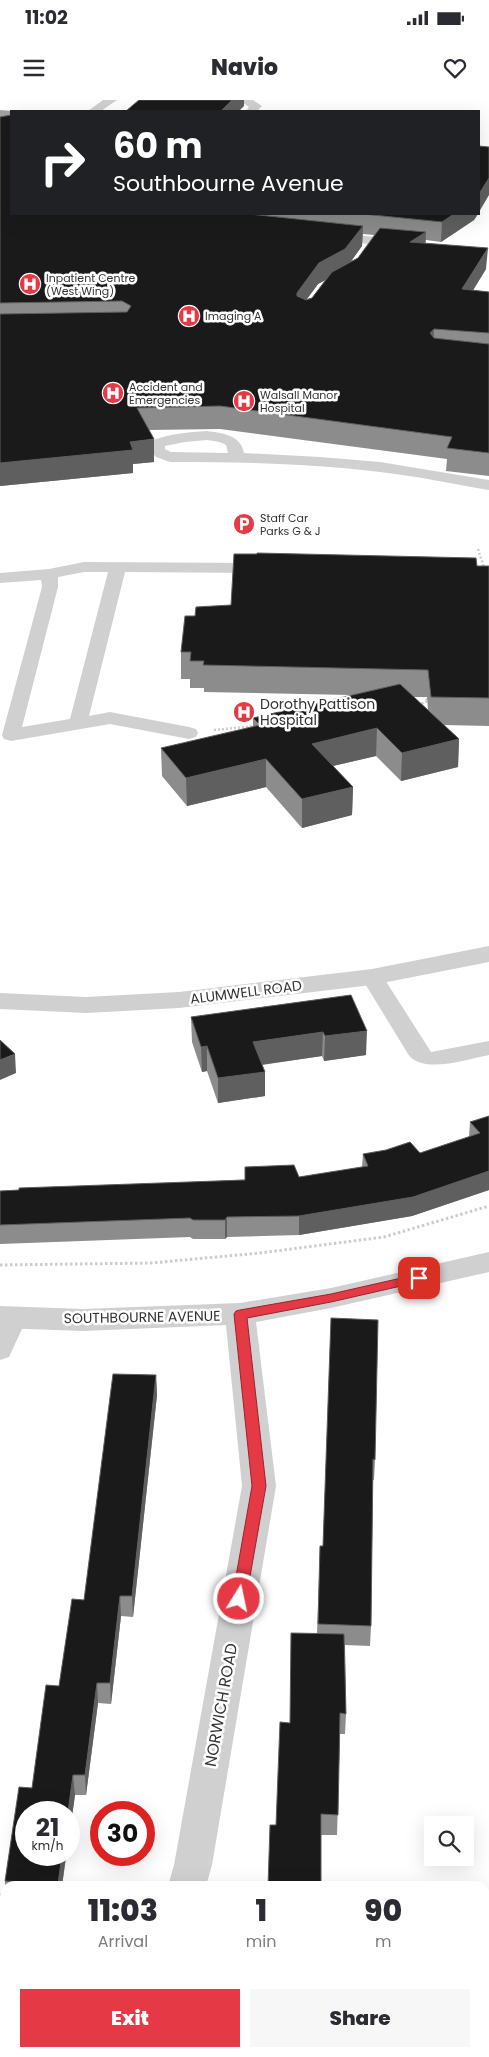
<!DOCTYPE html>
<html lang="en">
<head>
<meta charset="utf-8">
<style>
  body { margin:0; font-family:Poppins,sans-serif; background:#f7f7f7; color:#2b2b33; height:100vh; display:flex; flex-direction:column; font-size:19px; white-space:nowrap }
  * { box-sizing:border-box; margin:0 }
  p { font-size:16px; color:#7c7c81 }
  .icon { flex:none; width:28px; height:28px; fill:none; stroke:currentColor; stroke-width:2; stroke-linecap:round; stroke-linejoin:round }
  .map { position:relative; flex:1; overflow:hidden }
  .drawer { position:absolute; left:0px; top:1781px; width:490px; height:176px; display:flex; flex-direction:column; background:#fff; border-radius:15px 15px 0 0; box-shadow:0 5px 20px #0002 }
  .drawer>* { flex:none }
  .guide { position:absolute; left:10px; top:10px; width:470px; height:105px; border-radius:0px; box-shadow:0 5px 20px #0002; background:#202124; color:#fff; overflow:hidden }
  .fabs { position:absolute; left:424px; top:1716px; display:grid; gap:10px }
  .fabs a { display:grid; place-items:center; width:50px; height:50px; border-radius:0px; background:#fff; box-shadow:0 5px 20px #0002; font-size:25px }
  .speed { position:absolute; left:15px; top:1701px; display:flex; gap:10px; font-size:25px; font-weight:700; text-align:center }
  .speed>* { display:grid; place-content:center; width:65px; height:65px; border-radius:50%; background:#fff; box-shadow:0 5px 20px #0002; line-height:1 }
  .speed small { font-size:12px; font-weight:400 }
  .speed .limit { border:8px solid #d22; background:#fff; color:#111 }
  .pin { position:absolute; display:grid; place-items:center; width:42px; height:42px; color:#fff; margin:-21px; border-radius:10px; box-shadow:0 2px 8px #0006 }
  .me { position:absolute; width:55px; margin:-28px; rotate:10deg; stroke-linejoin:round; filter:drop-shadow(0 0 4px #0008) }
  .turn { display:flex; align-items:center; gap:18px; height:105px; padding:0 20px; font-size:22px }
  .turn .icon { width:65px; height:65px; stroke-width:2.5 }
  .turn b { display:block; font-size:35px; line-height:42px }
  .eta { display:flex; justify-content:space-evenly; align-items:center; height:85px; text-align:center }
  .eta b { font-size:30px; font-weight:800; line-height:35px }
  .action { display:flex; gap:10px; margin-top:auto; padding:10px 20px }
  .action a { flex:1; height:58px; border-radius:0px; background:#e63946; color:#fff; font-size:20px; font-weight:800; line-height:58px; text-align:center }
  .action a+a { background:#f7f7f7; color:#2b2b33 }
  .status { display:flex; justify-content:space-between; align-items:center; height:35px; padding:0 25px; background:#fff; direction:ltr }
  .status svg { height:14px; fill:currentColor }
  header { display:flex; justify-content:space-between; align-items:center; height:65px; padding:0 20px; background:#fff; font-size:22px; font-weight:800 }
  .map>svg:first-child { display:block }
</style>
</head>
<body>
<div class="status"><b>11:02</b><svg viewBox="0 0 49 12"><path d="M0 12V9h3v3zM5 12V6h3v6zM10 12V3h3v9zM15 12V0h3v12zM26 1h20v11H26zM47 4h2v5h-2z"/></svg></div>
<header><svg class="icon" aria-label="menu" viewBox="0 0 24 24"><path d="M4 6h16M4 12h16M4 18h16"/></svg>Navio<svg class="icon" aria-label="heart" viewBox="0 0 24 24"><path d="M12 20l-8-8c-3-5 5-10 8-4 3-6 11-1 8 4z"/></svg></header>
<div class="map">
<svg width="489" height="1957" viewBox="0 0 489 1957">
  <rect width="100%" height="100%" fill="#fff"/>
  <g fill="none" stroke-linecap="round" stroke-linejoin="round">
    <path stroke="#cdcdcd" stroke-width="2.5" stroke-dasharray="2 2" stroke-linecap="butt" d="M 478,449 L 484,467
      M 418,605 L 428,601 L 423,595
      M 214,630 L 255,626"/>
    <path stroke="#cdcdcd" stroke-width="3" stroke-dasharray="2.5 2.5" stroke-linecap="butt" d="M 0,1165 L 151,1163 L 260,1153 L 384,1137 L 489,1106"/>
    <path fill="#d0d0d0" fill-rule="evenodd" d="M 103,0 L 117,0 L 101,11 L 88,11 Z
      M 239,0 L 253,0 L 262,6 L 257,11 L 246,11 L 249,7 Z
      M 333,132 L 400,140 L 406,144 L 400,148 L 328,139 L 327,136 L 328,133 Z
      M 207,331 C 222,333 241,335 244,353 L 320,357 L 380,362 L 489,380 L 489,390 C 453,384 416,376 380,372 C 310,363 240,362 170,362 L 156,357 L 149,349 L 153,340 C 170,334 188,332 207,331 ZM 207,340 L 220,342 L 226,345 L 228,353 L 171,352 L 165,349 L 165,346 L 185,342 Z
      M 84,462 L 263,463 L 269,464 L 271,468 L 269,472 L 263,473 L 125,472 L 89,616 L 110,612 L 189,627 L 196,629 L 198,633 L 196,637 L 189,639 L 110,624 L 11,641 L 4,639 L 2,635 L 42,487 L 41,480 L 0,483 L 0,473 L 49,469 ZM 84,472 L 108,472 L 70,619 L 22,627 L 58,487 L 58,477 Z
      M 372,871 L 380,872 L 431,952 L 489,941 L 489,955 C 467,959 422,975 408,954 L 361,877 L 364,872 Z
      M 14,1209 L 23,1212 L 27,1218 L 9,1257 L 0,1260 L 0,1221 L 5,1212 Z"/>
    <path fill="#d0d0d0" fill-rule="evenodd" d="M 489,1152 L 489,1172 L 331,1208 L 256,1222 L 276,1386 L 212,1765 L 206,1786 L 168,1786 L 174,1765 L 242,1386 L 226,1225 L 83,1231 L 0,1228 L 0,1206 L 83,1209 L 240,1203 L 331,1188 Z
      M 116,1952 L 158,1952 L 157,1957 L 115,1957 Z"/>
    <path fill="#d0d0d0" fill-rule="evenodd" d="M 489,846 L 489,862 L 372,885 L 179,908 L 86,913 L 0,909 L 0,893 L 86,897 L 179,892 L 372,869 Z"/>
    <path fill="#a2a2a2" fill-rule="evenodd" d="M 0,10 L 13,11 L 11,19 L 0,18 Z"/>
  </g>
  <path fill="#8c8c8c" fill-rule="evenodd" d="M 0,17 L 11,114 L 478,114 L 474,120 L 441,142 L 426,140 L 425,143 L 486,169 L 473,190 L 489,192 L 489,376 L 446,371 L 447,359 L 220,329 L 149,330 L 154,362 L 133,364 L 133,373 L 0,386 ZM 363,134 L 374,135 L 358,158 L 351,161 L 362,146 ZM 325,180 L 312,198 L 307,199 L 318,184 Z
    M 477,466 L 489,466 L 489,626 L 444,625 L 459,639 L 458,667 L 401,681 L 376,656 L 333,666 L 353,687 L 352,715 L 302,728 L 266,687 L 187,706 L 162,676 L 161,648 L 253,627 L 253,618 L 350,595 L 204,592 L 204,588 L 190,588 L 190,579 L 181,579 L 181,552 L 195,516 L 231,505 ZM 414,597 L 427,597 L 428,610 Z
    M 351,895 L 366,955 L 324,961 L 322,956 L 262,965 L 265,996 L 218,1003 L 207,971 L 202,972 L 192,942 L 191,917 Z
    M 489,1016 L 489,1090 L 412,1116 L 299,1135 L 227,1137 L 225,1139 L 193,1139 L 190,1137 L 0,1144 L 0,1091 L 299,1077 L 362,1067 L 363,1054 L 420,1053 L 469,1037 L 470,1022 Z
    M 331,1218 L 375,1360 L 374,1380 L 373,1380 L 371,1526 L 370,1546 L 345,1545 L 346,1614 L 345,1634 L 340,1634 L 337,1735 L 321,1735 L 290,1623 L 317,1534 L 320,1446 L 323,1446 Z
    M 156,1275 L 157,1295 L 133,1517 L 121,1516 L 111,1604 L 98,1603 L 86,1695 L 75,1695 L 62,1786 L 5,1786 L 5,1781 L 32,1688 L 59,1586 L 84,1500 Z
    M 0,1794 L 5,1794 L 5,1917 L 0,1917 Z
    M 209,1952 L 294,1952 L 294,1954 L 269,1954 L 269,1957 L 209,1957 Z"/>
  <path fill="#5f5f5f" d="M 232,0 L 244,0 L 244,6 L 239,11 L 221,11 Z
    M 489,78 L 489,95 L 479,112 L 479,94 Z
    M 454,114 L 478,114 L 474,120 L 441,142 L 442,122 Z
    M 363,126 L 362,146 L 345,170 L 318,184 L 296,214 L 297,193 L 319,163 Z
    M 426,132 L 425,152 L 410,142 Z
    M 488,148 L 486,169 L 461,210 L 462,189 Z
    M 434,229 L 433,250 L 430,233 Z
    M 154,339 L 154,362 L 133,364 L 133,373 L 0,386 L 0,363 L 130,342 Z
    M 377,628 L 376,656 L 311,671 L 312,644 Z
    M 459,639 L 458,667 L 401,681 L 402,653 Z
    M 266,659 L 266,687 L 187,706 L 186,678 Z
    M 353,687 L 352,715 L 302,728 L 302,699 Z
    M 367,931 L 366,955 L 324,961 L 325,936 Z
    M 323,932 L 322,956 L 253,966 L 253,942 Z
    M 207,946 L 207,971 L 202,972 L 201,947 Z
    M 15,954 L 16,973 L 0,980 L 0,960 Z
    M 265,972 L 265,996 L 218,1003 L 218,978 Z
    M 489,1071 L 489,1090 L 412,1116 L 299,1135 L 299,1116 Z
    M 227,1117 L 227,1137 L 225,1139 L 225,1120 Z
    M 156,1275 L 157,1295 L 133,1517 L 132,1496 Z
    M 120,1496 L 121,1516 L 111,1604 L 110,1583 Z
    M 97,1583 L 98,1603 L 86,1695 L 85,1675 Z
    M 73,1675 L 75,1695 L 69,1738 L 69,1712 L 68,1712 Z
    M 62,1755 L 66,1755 L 62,1786 L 58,1786 Z"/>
  <path fill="#1a1a1a" stroke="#5f5f5f" d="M 139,0 L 232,0 L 221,11 L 126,11 Z
    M 11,15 L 11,114 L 249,114 L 363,126 L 345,149 L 319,163 L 297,193 L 297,196 L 306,200 L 312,198 L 332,172 L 358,158 L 380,128 L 426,132 L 410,142 L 488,148 L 462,189 L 489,192 L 489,233 L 434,229 L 430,233 L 434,238 L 489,244 L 489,353 L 447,348 L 452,337 L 220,306 L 137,308 L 154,339 L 130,342 L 133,350 L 0,363 L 0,214 L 127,212 L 131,206 L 122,201 L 0,203 L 0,17 Z
    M 479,46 L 489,47 L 489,78 L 479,94 Z
    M 363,114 L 454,114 L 442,122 Z
    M 257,453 L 476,458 L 477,466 L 489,466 L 489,598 L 431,597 L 428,570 L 203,565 L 204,561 L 190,561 L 191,552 L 181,552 L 185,516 L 195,516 L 196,507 L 231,505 L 234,454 L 257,454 Z
    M 400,584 L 459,639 L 402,653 L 377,628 L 312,644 L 353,687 L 302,699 L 266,659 L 186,678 L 161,648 L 260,625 L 253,618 Z
    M 351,895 L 367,931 L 325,936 L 323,932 L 253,942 L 265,972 L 218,978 L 207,946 L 201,947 L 191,917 Z
    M 0,940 L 15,954 L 0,960 Z
    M 489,1016 L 489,1071 L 413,1097 L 299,1116 L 227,1117 L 225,1120 L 193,1120 L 190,1118 L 0,1125 L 0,1091 L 19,1090 L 19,1088 L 245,1080 L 245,1067 L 294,1065 L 299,1077 L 368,1066 L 363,1054 L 386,1050 L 410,1042 L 420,1053 L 480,1033 L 470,1022 Z
    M 331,1218 L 378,1220 L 375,1360 L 373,1359 L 371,1526 L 318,1524 L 320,1446 L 323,1446 Z
    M 113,1274 L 156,1275 L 132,1496 L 120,1496 L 110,1583 L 97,1583 L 85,1675 L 73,1675 L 68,1712 L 26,1712 L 26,1755 L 62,1755 L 58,1784 L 5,1781 L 19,1687 L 32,1688 L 46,1585 L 59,1586 L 72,1499 L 84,1500 Z
    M 291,1533 L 344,1534 L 346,1614 L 340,1613 L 338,1715 L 321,1714 L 321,1786 L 268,1786 L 270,1725 L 276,1725 L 280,1622 L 290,1623 Z
    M 0,1794 L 5,1794 L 5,1897 L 0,1897 Z
    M 209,1952 L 268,1952 L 268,1957 L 209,1957 Z"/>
  <path fill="#e63946" stroke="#96252e" d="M 419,1174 L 423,1175 L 425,1178 L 423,1181 L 331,1202 L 247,1218 L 266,1386 L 246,1499 L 244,1503 L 239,1505 L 234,1503 L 232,1499 L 252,1386 L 234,1214 L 236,1211 L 240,1210 L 331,1194 Z"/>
  <defs>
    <g id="hospital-disc" transform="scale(1.125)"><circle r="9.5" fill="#e63946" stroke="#fff"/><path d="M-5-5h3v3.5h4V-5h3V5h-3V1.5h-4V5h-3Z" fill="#fff"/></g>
    <g id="parking-disc" transform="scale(1.125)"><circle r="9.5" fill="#e63946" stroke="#fff"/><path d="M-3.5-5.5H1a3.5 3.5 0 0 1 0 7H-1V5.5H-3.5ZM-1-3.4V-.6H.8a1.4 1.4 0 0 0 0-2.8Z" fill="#fff"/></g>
  </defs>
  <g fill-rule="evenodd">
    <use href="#hospital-disc" x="30" y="184"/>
    <use href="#hospital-disc" x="189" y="216"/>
    <use href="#hospital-disc" x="113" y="293"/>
    <use href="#hospital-disc" x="244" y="301"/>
    <use href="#parking-disc" x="244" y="424"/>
    <use href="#hospital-disc" x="244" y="612"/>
  </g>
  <g text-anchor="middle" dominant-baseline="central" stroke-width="5" stroke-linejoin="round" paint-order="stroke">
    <g font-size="11" fill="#333" stroke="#fff" text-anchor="start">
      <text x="46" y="178">Inpatient Centre<tspan x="46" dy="13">(West Wing)</tspan></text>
      <text x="205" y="216">Imaging A</text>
      <text x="129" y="287">Accident and<tspan x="129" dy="13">Emergencies</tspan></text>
      <text x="260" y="295">Walsall Manor<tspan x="260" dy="13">Hospital</tspan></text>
      <text x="260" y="418">Staff Car<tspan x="260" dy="13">Parks G &amp; J</tspan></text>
    </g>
    <g font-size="14" fill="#333" stroke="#fff" text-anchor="start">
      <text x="260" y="604">Dorothy Pattison<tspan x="260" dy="16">Hospital</tspan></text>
    </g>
    <g font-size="14" fill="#333" stroke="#fff">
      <text transform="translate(246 892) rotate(-7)">ALUMWELL ROAD</text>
      <text transform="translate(142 1217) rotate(-1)">SOUTHBOURNE AVENUE</text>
    </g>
    <g font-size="16" fill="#333" stroke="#fff">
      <text transform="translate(221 1605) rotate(-80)">NORWICH ROAD</text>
    </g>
  </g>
</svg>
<div class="fabs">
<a><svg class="icon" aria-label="search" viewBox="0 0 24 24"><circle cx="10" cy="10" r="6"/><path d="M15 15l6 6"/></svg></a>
</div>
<div class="speed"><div>21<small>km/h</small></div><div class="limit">30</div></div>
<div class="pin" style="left:419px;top:1178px;background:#d93025"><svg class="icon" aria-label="arrive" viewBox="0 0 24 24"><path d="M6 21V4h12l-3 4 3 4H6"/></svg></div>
<svg class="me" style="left:239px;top:1499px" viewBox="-20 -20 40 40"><circle r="17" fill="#e63946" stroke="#fff" stroke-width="3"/><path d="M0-11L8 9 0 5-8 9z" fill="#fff"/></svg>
<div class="guide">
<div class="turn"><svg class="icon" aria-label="right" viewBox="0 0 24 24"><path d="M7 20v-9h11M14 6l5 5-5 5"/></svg><div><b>60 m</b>Southbourne Avenue</div></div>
</div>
<section class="drawer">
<div class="eta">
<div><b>11:03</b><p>Arrival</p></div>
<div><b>1</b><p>min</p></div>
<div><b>90</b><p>m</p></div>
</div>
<div class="action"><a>Exit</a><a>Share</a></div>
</section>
</div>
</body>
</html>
